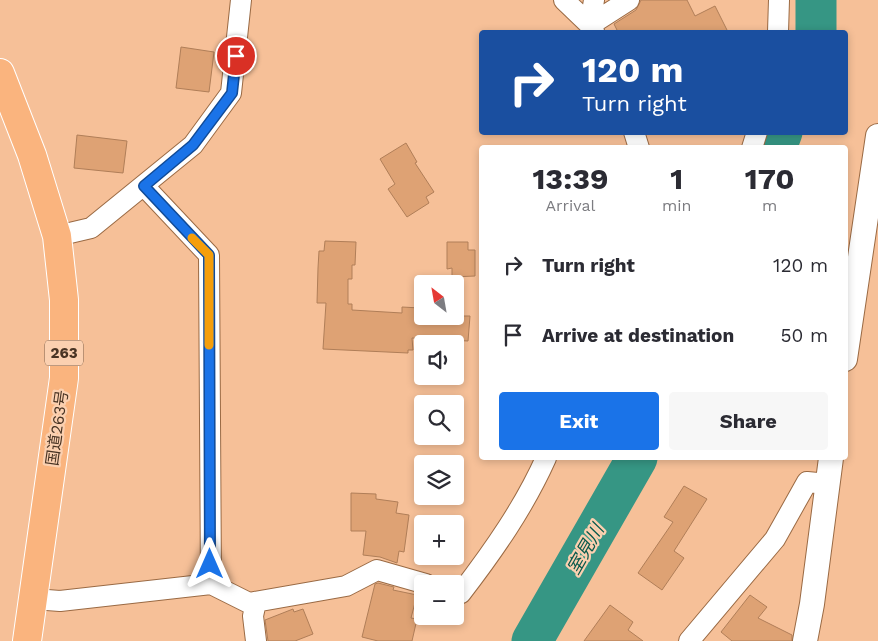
<!DOCTYPE html>
<html lang="en">
<head>
<meta charset="utf-8">
<style>
  body { margin:0; font-family:"Work Sans","Noto Sans JP",sans-serif; background:#f7f7f7; color:#2b2b33; height:100vh; display:flex; flex-direction:column; font-size:19px; white-space:nowrap }
  * { box-sizing:border-box; margin:0 }
  p { font-size:16px; color:#7c7c81 }
  .icon { flex:none; width:28px; height:28px; fill:none; stroke:currentColor; stroke-width:2; stroke-linecap:round; stroke-linejoin:round }
  .map { position:relative; flex:1; overflow:hidden }
  .details { position:absolute; left:479px; top:145px; width:369px; height:315px; display:flex; flex-direction:column; background:#fff; border-radius:5px; box-shadow:0 2px 8px #0003 }
  .details>* { flex:none }
  .banner { position:absolute; left:479px; top:30px; width:369px; height:105px; border-radius:5px; box-shadow:0 2px 8px #0003; background:#1a4fa0; color:#fff; overflow:hidden }
  .needle { width:32px; rotate:329deg }
  .buttons { position:absolute; left:414px; top:275px; display:grid; gap:10px }
  .buttons a { display:grid; place-items:center; width:50px; height:50px; border-radius:5px; background:#fff; box-shadow:0 2px 8px #0003; font-size:25px }
  .pin { position:absolute; display:grid; place-items:center; width:42px; height:42px; color:#fff; margin:-21px; border:2px solid #fff; border-radius:50%; box-shadow:0 1px 5px #0007 }
  .me { position:absolute; width:55px; margin:-28px; rotate:0deg; stroke-linejoin:round; filter:drop-shadow(0 0 4px #0008) }
  .turn { display:flex; align-items:center; gap:18px; height:105px; padding:0 20px; font-size:22px }
  .turn .icon { width:65px; height:65px; stroke-width:2.5 }
  .turn b { display:block; font-size:35px; line-height:42px }
  .eta { display:flex; justify-content:space-evenly; align-items:center; height:85px; text-align:center }
  .eta b { font-size:30px; font-weight:700; line-height:35px }
  .button { display:flex; gap:10px; margin-top:auto; padding:10px 20px }
  .button a { flex:1; height:58px; border-radius:5px; background:#1a73e8; color:#fff; font-size:20px; font-weight:700; line-height:58px; text-align:center }
  .button a+a { background:#f7f7f7; color:#2b2b33 }
  ul { padding:0; list-style:none }
  li { display:flex; align-items:center; gap:15px; height:70px; padding:0 20px }
  li div { flex:1 }
  li b { display:block; font-size:19px }
  li em { font-style:normal }
  .map>svg:first-child { display:block }
</style>
</head>
<body>
<div class="map">
<svg width="878" height="641" viewBox="0 0 878 641">
  <rect width="100%" height="100%" fill="#f6c098"/>
  <g fill="none" stroke-linecap="round" stroke-linejoin="round">
    <path stroke="#369684" stroke-width="41" d="M 816,32 L 816,0
      M 776,148 L 782,132
      M 532,641 L 637,458"/>
  </g>
  <path fill="#dea274" stroke="#b07e58" d="M 641,0 L 687,0 L 695,16 L 715,6 L 728,32 L 618,32 L 614,24 L 636,10 Z
    M 181,47 L 214,52 L 209,92 L 176,88 Z
    M 77,135 L 127,141 L 123,173 L 74,168 Z
    M 406,143 L 417,162 L 415,163 L 434,192 L 426,197 L 429,203 L 407,217 L 388,189 L 395,184 L 380,159 Z
    M 325,241 L 356,242 L 355,265 L 352,265 L 352,279 L 348,279 L 348,304 L 352,304 L 352,310 L 402,313 L 402,307 L 420,308 L 421,316 L 470,316 L 468,341 L 412,338 L 413,350 L 408,350 L 408,353 L 323,349 L 326,303 L 317,303 L 318,268 L 319,251 L 324,251 Z
    M 447,242 L 468,242 L 468,250 L 475,250 L 475,276 L 452,277 L 452,268 L 447,269 Z
    M 684,486 L 707,499 L 674,551 L 684,558 L 662,590 L 638,573 L 673,522 L 664,517 Z
    M 351,493 L 376,494 L 376,499 L 398,502 L 396,513 L 409,515 L 404,552 L 399,551 L 397,563 L 380,557 L 363,555 L 366,531 L 351,531 Z
    M 378,583 L 394,587 L 393,590 L 417,595 L 411,618 L 417,619 L 412,641 L 378,641 L 362,637 L 375,584 Z
    M 750,595 L 767,607 L 758,618 L 792,635 L 792,641 L 732,641 L 721,632 Z
    M 610,605 L 633,622 L 628,630 L 643,641 L 584,641 Z
    M 293,609 L 294,612 L 303,609 L 313,634 L 295,641 L 268,641 L 265,620 Z"/>
  <g fill="none" stroke-linecap="round" stroke-linejoin="round">
    <g stroke="#9a6a44" stroke-width="22">
      <path id="minor" d="M 564,0 L 590,25 L 629,0
        M 594,31 L 590,25 L 594,0
        M 778,32 L 779,0
        M 634,132 L 639,148
        M 752,148 L 757,132
        M 144,186 L 209,255 L 211,584
        M 57,236 L 91,228 L 193,145 L 231,93 L 241,0
        M 455,591 L 461,593 C 494,550 524,507 546,458
        M 34,599 L 60,601 L 211,584 L 249,603 L 346,586 L 377,570 L 426,584
        M 256,602 L 253,616 L 256,641
        M 689,641 L 775,539 L 807,482 L 828,484"/>
    </g>
    <g stroke="#9a6a44" stroke-width="26">
      <path id="tertiary" d="M 845,359 L 878,136
        M 805,641 L 812,604 L 831,458"/>
    </g>
    <g stroke="#fff" stroke-width="30">
      <path id="trunk" d="M 0,73 L 32,155 L 57,236 L 64,300 L 64,378 L 27,641"/>
    </g>
    <use href="#minor" stroke="#fff" stroke-width="20"/>
    <use href="#tertiary" stroke="#fff" stroke-width="24"/>
    <use href="#trunk" stroke="#fab47e" stroke-width="28"/>
  </g>
  <g fill="none" stroke-linecap="round" stroke-linejoin="round">
    <g stroke="#114b97" stroke-width="12">
      <path id="route" d="M 210,564 L 209,255 L 144,186 L 193,145 L 232,93 L 236,56"/>
    </g>
    <use href="#route" stroke="#1a73e8" stroke-width="9"/>
    <path stroke="#f59e0b" stroke-width="9" d="M 192,238 L 209,255 L 209,345"/>
  </g>
  <g text-anchor="middle" dominant-baseline="central" stroke-width="4.5" stroke-linejoin="round" paint-order="stroke">
    <rect fill="#fbd0b0" stroke="#7e634e" stroke-width="1" x="45" y="340.5" width="38" height="25" rx="4"/>
    <g font-size="15" font-weight="bold" fill="#493424">
      <text x="64" y="353">263</text>
    </g>
    <g font-size="16" fill="#493424" stroke="#fbd0b0">
      <text transform="translate(57 428) rotate(-82)">国道263号</text>
    </g>
    <g font-size="18" font-style="italic" fill="#08594c" stroke="#fbd0b0">
      <text transform="translate(585 549) rotate(-60)">室見川</text>
    </g>
  </g>
</svg>
<div class="buttons">
<a><svg class="needle" viewBox="-14 -14 28 28"><path d="M0-13l5 13h-10z" fill="#e53935"/><path d="M0 13l5-13h-10z" fill="#7c7c81"/></svg></a>
<a><svg class="icon" aria-label="sound" viewBox="0 0 24 24"><path d="M4 9h4l5-4v14l-5-4H4zM17 9q2 3 0 6"/></svg></a>
<a><svg class="icon" aria-label="search" viewBox="0 0 24 24"><circle cx="10" cy="10" r="6"/><path d="M15 15l6 6"/></svg></a>
<a><svg class="icon" aria-label="layers" viewBox="0 0 24 24"><path d="M12 4l9 5-9 5-9-5zM3 14l9 5 9-5"/></svg></a>
<a>+</a>
<a>−</a>
</div>
<div class="pin" style="left:236px;top:56px;background:#d93025"><svg class="icon" aria-label="arrive" viewBox="0 0 24 24"><path d="M6 21V4h12l-3 4 3 4H6"/></svg></div>
<svg class="me" style="left:210px;top:564px" viewBox="-20 -20 40 40"><path d="M0-17L14 15 0 8-14 15z" fill="#1a73e8" stroke="#fff" stroke-width="4"/></svg>
<div class="banner">
<div class="turn"><svg class="icon" aria-label="right" viewBox="0 0 24 24"><path d="M7 20v-9h11M14 6l5 5-5 5"/></svg><div><b>120 m</b>Turn right</div></div>
</div>
<section class="details">
<div class="eta">
<div><b>13:39</b><p>Arrival</p></div>
<div><b>1</b><p>min</p></div>
<div><b>170</b><p>m</p></div>
</div>
<ul>
<li><svg class="icon" aria-label="right" viewBox="0 0 24 24"><path d="M7 20v-9h11M14 6l5 5-5 5"/></svg><div><b>Turn right</b></div><em>120 m</em></li>
<li><svg class="icon" aria-label="arrive" viewBox="0 0 24 24"><path d="M6 21V4h12l-3 4 3 4H6"/></svg><div><b>Arrive at destination</b></div><em>50 m</em></li>
</ul>
<div class="button"><a>Exit</a><a>Share</a></div>
</section>
</div>
</body>
</html>
